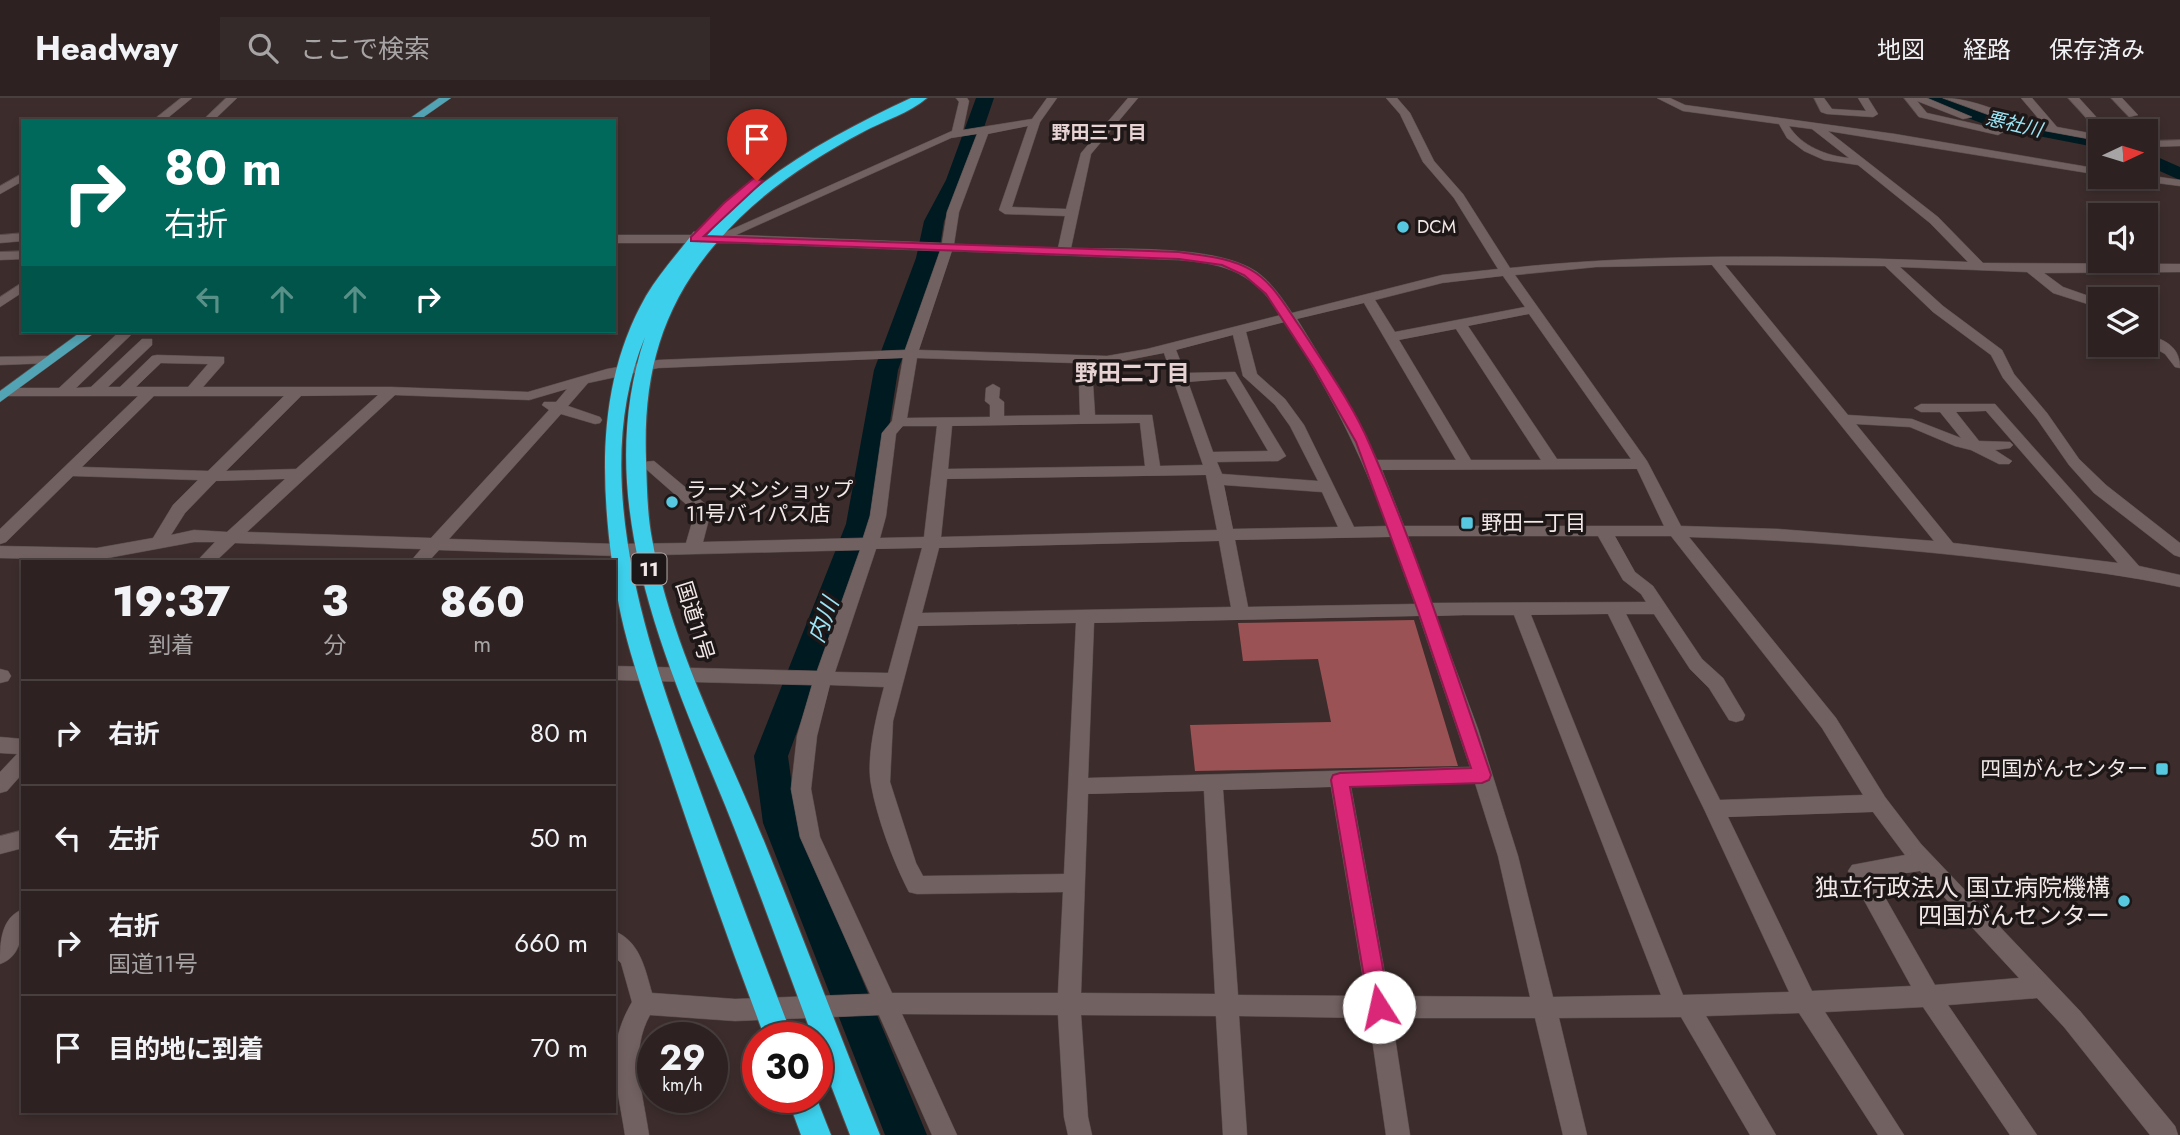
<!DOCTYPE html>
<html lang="ja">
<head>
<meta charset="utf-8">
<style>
  body { margin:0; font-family:Jost,"Noto Sans JP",sans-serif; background:#352a2a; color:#f1f3f6; height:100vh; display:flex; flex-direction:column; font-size:26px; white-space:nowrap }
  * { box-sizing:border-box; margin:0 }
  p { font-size:23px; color:#a7a4a5 }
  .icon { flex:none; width:38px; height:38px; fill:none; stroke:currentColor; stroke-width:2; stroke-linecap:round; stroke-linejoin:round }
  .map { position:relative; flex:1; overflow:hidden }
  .panel { position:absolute; left:21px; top:462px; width:595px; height:553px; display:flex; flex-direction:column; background:#2d2221; border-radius:0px; box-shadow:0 4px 10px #0003,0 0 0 2px #483f3f }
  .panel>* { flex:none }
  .hud { position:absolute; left:21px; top:21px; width:595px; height:214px; border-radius:0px; box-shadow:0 4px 10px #0003,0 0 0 2px #483f3f; background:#00695c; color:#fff; overflow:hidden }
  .needle { width:46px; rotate:86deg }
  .controls { position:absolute; left:2088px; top:21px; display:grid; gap:14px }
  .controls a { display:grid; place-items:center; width:70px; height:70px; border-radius:0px; background:#2d2221; box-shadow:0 4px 10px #0003,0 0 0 2px #483f3f; font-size:35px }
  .speed { position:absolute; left:637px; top:924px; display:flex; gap:14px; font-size:35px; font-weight:700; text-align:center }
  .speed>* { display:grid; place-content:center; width:91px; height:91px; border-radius:50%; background:#2d2221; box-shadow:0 4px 10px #0003,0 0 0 2px #483f3f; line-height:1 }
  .speed small { font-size:18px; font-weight:400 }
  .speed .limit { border:10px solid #d22; background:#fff; color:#111 }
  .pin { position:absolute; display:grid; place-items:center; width:60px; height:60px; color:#fff; margin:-72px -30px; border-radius:50% 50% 50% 0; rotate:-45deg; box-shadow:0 0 7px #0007 }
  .pin .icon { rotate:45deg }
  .me { position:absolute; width:77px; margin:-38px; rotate:350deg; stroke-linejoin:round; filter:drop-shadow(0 0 5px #0008) }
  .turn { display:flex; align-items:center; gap:24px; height:147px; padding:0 28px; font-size:32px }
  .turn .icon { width:91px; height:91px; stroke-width:2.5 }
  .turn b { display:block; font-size:49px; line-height:60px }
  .lanes { display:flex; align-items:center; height:66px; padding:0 28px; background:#0003; justify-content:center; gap:35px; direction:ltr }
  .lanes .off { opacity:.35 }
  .eta { display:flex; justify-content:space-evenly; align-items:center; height:119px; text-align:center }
  .eta b { font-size:42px; font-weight:800; line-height:49px }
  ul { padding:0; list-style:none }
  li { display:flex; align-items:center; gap:21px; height:105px; padding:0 28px; border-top:2px solid #483f3f }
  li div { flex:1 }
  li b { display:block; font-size:26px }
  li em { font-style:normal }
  header { display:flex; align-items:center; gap:42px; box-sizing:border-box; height:98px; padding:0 35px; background:#2d2221; border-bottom:2px solid #483f3f }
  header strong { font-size:33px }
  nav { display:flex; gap:38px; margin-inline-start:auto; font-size:24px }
  .search { width:490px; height:63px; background:#352a2a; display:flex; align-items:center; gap:18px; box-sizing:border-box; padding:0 24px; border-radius:0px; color:#a7a4a5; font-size:26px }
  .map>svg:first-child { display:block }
</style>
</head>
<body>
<header>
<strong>Headway</strong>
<div class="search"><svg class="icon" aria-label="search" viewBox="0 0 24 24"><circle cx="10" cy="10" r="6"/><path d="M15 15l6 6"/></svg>ここで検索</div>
<nav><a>地図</a><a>経路</a><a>保存済み</a></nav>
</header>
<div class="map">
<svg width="2180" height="1037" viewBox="0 0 2180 1037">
  <rect width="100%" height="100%" fill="#3c2d2c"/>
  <path fill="#9b5254" d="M 1414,522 L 1458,668 L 1195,673 L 1190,627 L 1331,624 L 1318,561 L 1243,563 L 1238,525 Z"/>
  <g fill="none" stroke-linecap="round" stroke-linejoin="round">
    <path fill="#001a21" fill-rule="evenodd" d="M 976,0 L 994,0 L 966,82 L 944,123 L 938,160 L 898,272 L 874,426 L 788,658 L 797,725 L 927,1037 L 885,1037 L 763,725 L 754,658 L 846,426 L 874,272 L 916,160 L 924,123 L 946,82 Z
      M 1922,0 L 1947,0 L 2002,20 L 2100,38 L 2100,50 L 1992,29 L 1925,4 Z
      M 2146,54 L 2180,69 L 2180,82 L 2146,67 Z"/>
    <g stroke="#584c4c" stroke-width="1">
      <path id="minor" d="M 181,0 L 192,0 L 164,23 L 152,23 Z
        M 226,0 L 237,0 L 213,23 L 202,23 Z
        M 956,0 L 967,0 L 969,3 L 963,32 L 1032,21 L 1047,0 L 1057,0 L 1040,24 L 1012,109 L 1066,111 L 1081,55 L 1128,0 L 1138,0 L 1091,56 L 1071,150 C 1120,152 1216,146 1257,174 C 1272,185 1282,200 1292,215 L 1442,177 L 1498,171 L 1454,100 L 1423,64 L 1400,16 L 1386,0 L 1397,0 L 1410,15 L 1434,63 L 1463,96 L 1510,170 C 1662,154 1815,158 1968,164 L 1930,125 L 1858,67 L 1824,62 L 1804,53 L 1787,40 L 1779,26 L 1683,13 L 1657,0 L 1670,0 L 1685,7 L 1895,36 L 2100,71 L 2100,77 L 1828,33 L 1938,119 L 1983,165 L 2180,166 L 2180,174 L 2044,175 L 2063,189 L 2100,202 L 2100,210 L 2053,195 L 2027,174 L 1900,169 L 1943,208 L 2002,252 L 2014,276 L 2047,315 L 2079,361 L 2106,387 L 2180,445 L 2180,459 L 2174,457 L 2094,395 L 2069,367 L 2037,321 L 2003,280 L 1991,257 L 1933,214 L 1885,168 L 1725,167 L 1848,317 L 1912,321 L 1961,340 L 1940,314 L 1921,314 L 1914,310 L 1921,306 L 1995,306 L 2139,468 L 2180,477 L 2180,489 C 2126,477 2072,471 2017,464 C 1908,451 1799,442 1689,439 L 1836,620 L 1885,699 L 1921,746 L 2080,913 L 2175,1028 L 2178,1037 L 2150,1037 L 2064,929 L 2037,900 L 1948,907 L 2037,1037 L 2010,1037 L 1923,909 L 1825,914 L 1904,1037 L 1878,1037 L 1799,915 L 1706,918 L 1776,1037 L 1750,1037 L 1681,919 L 1559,920 L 1587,1037 L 1563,1037 L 1535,920 L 1392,920 L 1410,1037 L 1386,1037 L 1369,920 L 1239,918 L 1247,1037 L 1223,1037 L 1216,918 L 1081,917 L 1088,1019 L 1092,1037 L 1068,1037 L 1064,1019 L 1058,917 L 902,916 L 957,1037 L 932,1037 L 879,917 L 735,923 L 650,917 C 629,954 643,996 649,1037 L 625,1037 C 617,984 604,952 632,904 L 621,865 L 614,858 L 614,833 C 640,843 645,871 652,895 L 735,901 L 870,896 L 800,739 L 791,691 L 797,638 L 812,587 L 614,582 L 614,568 L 817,573 L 860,452 L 617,458 L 439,452 L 428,464 L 410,464 L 421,451 L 235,445 L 215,464 L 196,464 L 215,444 L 194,444 L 97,462 L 0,460 L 0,448 L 97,450 L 153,440 L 173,407 L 198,382 L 73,378 L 6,444 L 0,446 L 0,431 L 138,298 L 7,298 L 0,294 L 7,290 L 59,290 L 120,233 L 135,233 L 76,290 L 91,289 L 142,241 L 152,241 L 152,247 L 108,289 L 120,289 L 152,258 L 157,257 L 224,259 L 224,265 L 203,289 L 391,289 L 528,294 L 607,271 L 658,262 L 905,252 L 940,153 L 735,145 L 614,145 L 614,137 L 719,137 L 952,33 L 959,4 ZM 1028,28 L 999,112 L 1005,116 L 1065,118 L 1058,150 L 954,146 L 959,114 L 988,36 ZM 1789,28 L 1812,31 L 1849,60 C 1827,58 1801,48 1789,28 ZM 977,36 L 947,114 L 942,145 L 736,137 L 951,40 ZM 952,153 L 1179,162 C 1228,166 1253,175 1281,217 L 1147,251 L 1107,258 L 919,252 ZM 1712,167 L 1934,443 L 1778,431 L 1681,428 L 1647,363 L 1515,177 L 1596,169 ZM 1503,178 L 1525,209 L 1395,234 L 1375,202 L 1442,185 ZM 1364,205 L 1456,362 L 1377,362 L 1340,291 L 1297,221 ZM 1529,216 L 1631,361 L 1557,361 L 1468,228 ZM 1285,224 C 1327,289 1362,356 1387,428 L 1354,429 L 1304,327 L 1285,301 L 1257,276 L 1246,234 ZM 1456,231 L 1541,362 L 1471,362 L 1399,242 ZM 1233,237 L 1243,278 L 1275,307 L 1290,328 L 1318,383 L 1222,376 L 1217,364 L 1278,363 L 1286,358 L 1235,274 L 1185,275 L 1176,252 ZM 1164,255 L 1203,367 L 1160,368 L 1152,317 L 1095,317 L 1093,286 L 1086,282 L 1079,286 L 1080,317 L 1004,318 L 1004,304 L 999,300 L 1000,290 L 993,286 L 986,290 L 985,303 L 990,307 L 990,319 L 907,320 L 917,260 L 1107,266 ZM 903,260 L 892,323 L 882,335 L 870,418 L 863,440 L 703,444 L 711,413 L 709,409 L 654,363 L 632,365 L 629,368 L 637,373 L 646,371 L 695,414 L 686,445 L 617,446 L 449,441 L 561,316 L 595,326 L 600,325 L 602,322 L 600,319 L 568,308 L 588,285 L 658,270 ZM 161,265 L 208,266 L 188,289 L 136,289 ZM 1226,281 L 1268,353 L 1213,354 L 1188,284 ZM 567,291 L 556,304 L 544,304 L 542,307 L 549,312 L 431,440 L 247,434 L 395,297 L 529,302 ZM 378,297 L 296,371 L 226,373 L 301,298 ZM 154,298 L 284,298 L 208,373 L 82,369 ZM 1986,313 L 2118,465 L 1953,445 L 1856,326 L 1910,329 L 1955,348 L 1971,352 L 1999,366 L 2009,366 L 2012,363 L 1995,352 L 2010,350 L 2013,347 L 2010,344 L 1979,343 L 1956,314 ZM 1140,325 L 1145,368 L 948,371 L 952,328 ZM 903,328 L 937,328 L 924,439 L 880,440 L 886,418 L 896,336 ZM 1637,371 L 1664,428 L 1404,428 L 1382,372 ZM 1206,377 L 1217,432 L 941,439 L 947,381 ZM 285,381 L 227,434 L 194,432 L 171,437 L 185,415 L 216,383 ZM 1224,387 L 1322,394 L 1338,429 L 1233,431 ZM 1408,438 L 1598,438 L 1623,482 L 1641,496 L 1646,504 L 1432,505 ZM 1615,438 L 1671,438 L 1822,630 L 1863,697 L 1720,702 L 1626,516 L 1654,516 L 1690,571 L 1709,590 L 1729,622 L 1736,624 L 1743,622 L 1745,617 L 1723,580 L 1702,561 L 1653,488 L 1635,474 ZM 1391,439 L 1415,506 L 1248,509 L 1235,442 ZM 1219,443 L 1231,509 L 922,515 L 939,450 ZM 922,450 L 888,575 L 835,574 L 876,451 ZM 1608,516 L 1704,711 L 1789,894 L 1683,897 L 1531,517 ZM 1464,517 L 1514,517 L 1661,897 L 1553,899 L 1518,758 L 1478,631 L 1436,518 ZM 1419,518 L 1470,669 L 1088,680 L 1094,525 ZM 1076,525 L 1064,776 L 923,778 L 916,765 L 890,684 L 893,623 L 918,528 ZM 830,587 L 884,589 C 877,615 866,659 871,686 C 877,720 893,763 909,794 L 917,796 L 1063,794 L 1058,895 L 892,895 L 820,739 L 811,691 L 817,638 ZM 1475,685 L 1498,758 L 1530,899 L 1389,898 L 1351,689 ZM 1331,689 L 1366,898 L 1238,897 L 1223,692 ZM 1204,693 L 1215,896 L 1081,895 L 1088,696 ZM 1873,714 L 1905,757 L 1852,767 L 1848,773 L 1911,888 L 1812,893 L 1728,719 ZM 1920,773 L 2019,880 L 1935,887 L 1874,780 Z
        M 1814,0 L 1824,0 L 1832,11 L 1866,13 L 1858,0 L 1868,0 L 1878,16 L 1873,19 L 1827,16 L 1821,14 Z
        M 1904,0 L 1927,0 L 1972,19 L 1963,21 L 1917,3 L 1927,15 L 1993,30 L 1994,27 L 2002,27 L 2003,34 L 1998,37 L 1919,19 Z
        M 1943,0 C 1977,0 2010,20 2044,27 L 2021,0 L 2032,0 L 2057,29 L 2100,37 L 2100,43 L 2019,28 Z
        M 2068,0 L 2079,0 L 2109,33 L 2100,35 Z
        M 2111,0 L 2122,0 L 2138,17 L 2129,19 Z
        M 2180,42 L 2180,48 L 2146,49 L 2146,43 Z
        M 23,75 L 23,83 L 0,96 L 0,88 Z
        M 2146,77 L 2180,82 L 2180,88 L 2134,82 L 2128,79 Z
        M 23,135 L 23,143 L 0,145 L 0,137 Z
        M 23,153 L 23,161 L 0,162 L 0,154 Z
        M 23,184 L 23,194 L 0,209 L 0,199 Z
        M 2146,236 C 2166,242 2180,249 2180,270 L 2175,269 L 2165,256 L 2146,245 Z
        M 48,258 L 53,259 L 53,265 L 0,267 L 0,259 Z
        M 0,571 L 8,573 L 11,578 L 8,583 L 0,585 Z
        M 0,639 L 23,641 L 23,675 L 7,693 L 0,695 L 0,674 L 17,656 L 0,655 Z
        M 23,732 L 23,750 L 0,756 L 0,738 Z
        M 23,811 C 23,832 23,858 0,866 C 0,846 0,820 23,811 Z"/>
    </g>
    <g stroke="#584c4c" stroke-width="1">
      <path id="major" d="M 439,0 L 451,0 L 418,23 L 406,23 Z
        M 82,233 L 97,233 L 0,304 L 0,293 Z"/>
    </g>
    <g stroke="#584c4c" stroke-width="2">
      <path id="highway" d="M 911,0 L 927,0 C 910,15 883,23 863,34 C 810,62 757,97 718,143 C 661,208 643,277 646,362 C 647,388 647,415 652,441 C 671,548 725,648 766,748 C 805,844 841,941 880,1037 L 850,1037 L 817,951 L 817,940 L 813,940 C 784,862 756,784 725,707 C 664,559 591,400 645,239 C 584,386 654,566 705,706 C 734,785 763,862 793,940 L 765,940 C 728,842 693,743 660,644 C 643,594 614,515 614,464 L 612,464 C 600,374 599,280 646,198 C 659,176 678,155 694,134 L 704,134 L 706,137 L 700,146 C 753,79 834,36 911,0 Z
        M 787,999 L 816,999 L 831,1037 L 801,1037 Z"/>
    </g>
    <use href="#minor" fill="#726161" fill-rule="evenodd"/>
    <use href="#major" fill="#52a4b4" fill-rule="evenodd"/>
    <use href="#highway" fill="#3dd0ec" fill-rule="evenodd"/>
  </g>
  <path fill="#db2777" stroke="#8e194d" stroke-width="2" d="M 754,80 L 763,83 L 704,138 L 1179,154 C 1203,158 1229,159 1251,172 C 1274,185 1287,211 1302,232 C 1326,269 1353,307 1370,347 C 1417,454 1453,567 1491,677 L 1489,682 L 1482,685 L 1350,689 L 1390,909 L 1387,916 L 1379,918 L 1372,916 L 1369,909 L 1331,682 L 1333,677 L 1340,675 L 1471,670 L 1418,513 L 1356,344 L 1314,270 L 1266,196 L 1244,177 L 1222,167 L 1179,161 L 691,143 L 691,139 L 724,105 Z"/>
  <g fill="#56c9e1" stroke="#1e1717" stroke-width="2.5">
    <circle cx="1403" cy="129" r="7"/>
    <circle cx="672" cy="404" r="7"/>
    <rect x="1460" y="418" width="14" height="14" rx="3.5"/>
    <rect x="2155" y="664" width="14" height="14" rx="3.5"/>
    <circle cx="2124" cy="803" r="7"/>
  </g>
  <g text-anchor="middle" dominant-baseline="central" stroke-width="7" stroke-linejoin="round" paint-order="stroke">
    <g font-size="18" fill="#f2e8e8" stroke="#1e1717" text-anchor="start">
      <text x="1417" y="129">DCM</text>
    </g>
    <g font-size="19" font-style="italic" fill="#9be5f6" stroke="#1e1717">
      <text transform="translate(2014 26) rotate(13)">悪社川</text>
    </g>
    <g font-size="19" font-weight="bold" fill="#e7d3d3" stroke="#1e1717">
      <text x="1099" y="34">野田三丁目</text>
    </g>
    <rect fill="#1e1717" stroke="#b2a9a9" stroke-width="2" x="631.5" y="455.5" width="35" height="31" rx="5"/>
    <g font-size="19" font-weight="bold" fill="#f2e8e8">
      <text x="649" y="471">11</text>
    </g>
    <g font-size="21" fill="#f2e8e8" stroke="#1e1717" text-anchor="start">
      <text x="686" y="392">ラーメンショップ<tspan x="686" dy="24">11号バイパス店</tspan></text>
      <text x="1481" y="425">野田一丁目</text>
      <text x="2148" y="671" text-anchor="end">四国がんセンター</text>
    </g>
    <g font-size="21" fill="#f2e8e8" stroke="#1e1717">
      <text transform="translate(695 523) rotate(73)">国道11号</text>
    </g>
    <g font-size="23" font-weight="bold" fill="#e7d3d3" stroke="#1e1717">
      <text x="1132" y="275">野田二丁目</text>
    </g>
    <g font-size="23" font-style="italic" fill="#9be5f6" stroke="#1e1717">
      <text transform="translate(823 522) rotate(-69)">内川</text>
    </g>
    <g font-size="24" fill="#f2e8e8" stroke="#1e1717" text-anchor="end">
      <text x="2110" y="789">独立行政法人 国立病院機構<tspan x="2110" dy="28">四国がんセンター</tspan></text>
    </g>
  </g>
</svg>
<div class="controls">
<a><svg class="needle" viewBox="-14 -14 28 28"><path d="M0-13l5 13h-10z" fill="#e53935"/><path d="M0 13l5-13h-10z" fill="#a7a4a5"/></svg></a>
<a><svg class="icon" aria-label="sound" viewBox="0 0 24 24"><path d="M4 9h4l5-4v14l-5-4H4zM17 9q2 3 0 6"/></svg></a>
<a><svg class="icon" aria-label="layers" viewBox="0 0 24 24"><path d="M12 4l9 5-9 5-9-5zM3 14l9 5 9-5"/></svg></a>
</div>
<div class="speed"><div>29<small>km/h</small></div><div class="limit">30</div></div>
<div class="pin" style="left:757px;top:83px;background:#d93025"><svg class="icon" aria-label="arrive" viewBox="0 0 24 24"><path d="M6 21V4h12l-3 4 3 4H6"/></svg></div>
<svg class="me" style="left:1379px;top:909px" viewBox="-20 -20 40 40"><circle r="19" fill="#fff"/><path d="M0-13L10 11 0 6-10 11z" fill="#db2777"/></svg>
<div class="hud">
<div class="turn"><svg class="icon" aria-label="right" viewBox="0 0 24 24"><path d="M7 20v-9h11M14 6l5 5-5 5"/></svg><div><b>80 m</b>右折</div></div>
<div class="lanes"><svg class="icon off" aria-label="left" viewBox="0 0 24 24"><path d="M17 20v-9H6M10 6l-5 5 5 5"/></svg><svg class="icon off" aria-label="ahead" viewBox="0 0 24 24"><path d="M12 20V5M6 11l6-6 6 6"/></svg><svg class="icon off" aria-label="ahead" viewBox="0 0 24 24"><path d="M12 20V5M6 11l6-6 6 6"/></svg><svg class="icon" aria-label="right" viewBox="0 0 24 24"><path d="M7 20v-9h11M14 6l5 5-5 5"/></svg></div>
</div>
<section class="panel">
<div class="eta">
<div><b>19:37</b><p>到着</p></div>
<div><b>3</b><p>分</p></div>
<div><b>860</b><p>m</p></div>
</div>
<ul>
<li><svg class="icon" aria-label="right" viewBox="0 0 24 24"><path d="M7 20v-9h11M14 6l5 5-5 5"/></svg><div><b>右折</b></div><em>80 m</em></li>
<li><svg class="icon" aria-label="left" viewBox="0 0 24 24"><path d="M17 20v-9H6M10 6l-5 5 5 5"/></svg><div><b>左折</b></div><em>50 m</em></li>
<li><svg class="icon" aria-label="right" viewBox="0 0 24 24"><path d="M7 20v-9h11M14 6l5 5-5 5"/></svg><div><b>右折</b><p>国道11号</p></div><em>660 m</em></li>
<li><svg class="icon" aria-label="arrive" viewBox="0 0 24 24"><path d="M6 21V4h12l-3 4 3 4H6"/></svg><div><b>目的地に到着</b></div><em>70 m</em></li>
</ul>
</section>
</div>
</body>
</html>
